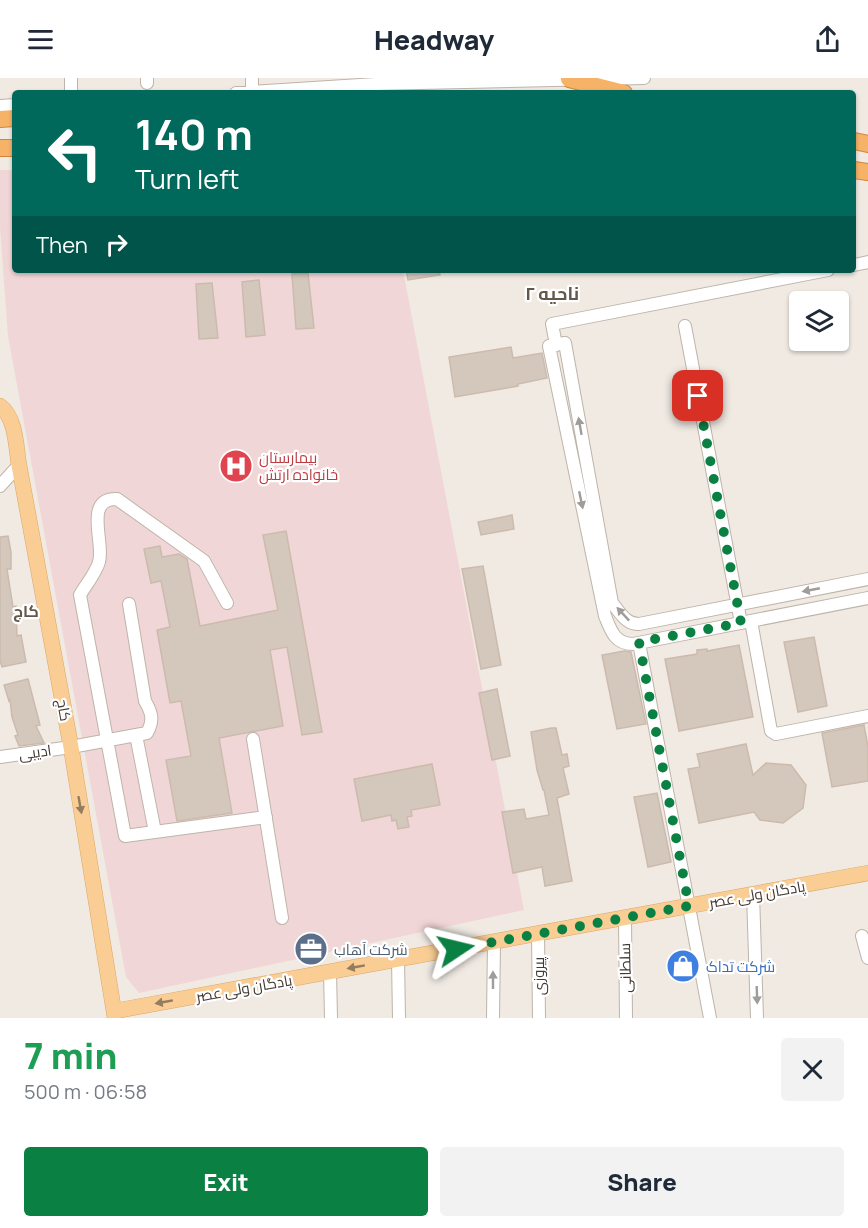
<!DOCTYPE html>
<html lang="en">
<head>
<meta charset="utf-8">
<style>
  body { margin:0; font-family:Manrope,Cairo,sans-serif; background:#f2f2f3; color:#1f2937; height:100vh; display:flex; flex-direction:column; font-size:22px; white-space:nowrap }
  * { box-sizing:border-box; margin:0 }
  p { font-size:20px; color:#747a83 }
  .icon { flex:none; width:33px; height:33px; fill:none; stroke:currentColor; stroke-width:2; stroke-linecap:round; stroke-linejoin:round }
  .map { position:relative; height:940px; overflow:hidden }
  .side { display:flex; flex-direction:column; background:#fff; flex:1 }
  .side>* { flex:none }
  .hud { position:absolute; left:12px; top:12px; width:844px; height:183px; border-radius:6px; box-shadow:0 2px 4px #0004; background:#00695c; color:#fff; overflow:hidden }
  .buttons { position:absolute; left:789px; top:213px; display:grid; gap:12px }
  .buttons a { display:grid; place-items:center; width:60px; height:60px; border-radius:6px; background:#fff; box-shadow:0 2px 4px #0004; font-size:30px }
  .pin { position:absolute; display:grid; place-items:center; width:51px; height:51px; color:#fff; margin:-26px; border-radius:12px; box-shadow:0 3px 9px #0006 }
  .me { position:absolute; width:66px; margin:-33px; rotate:80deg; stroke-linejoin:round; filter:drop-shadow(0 0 4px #0008) }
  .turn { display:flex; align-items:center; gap:21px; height:126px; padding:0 24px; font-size:27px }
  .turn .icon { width:78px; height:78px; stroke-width:2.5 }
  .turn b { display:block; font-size:42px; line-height:51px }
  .then { display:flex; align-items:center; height:57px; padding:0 24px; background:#0003; gap:12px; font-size:22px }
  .round { display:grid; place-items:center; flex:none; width:63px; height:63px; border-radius:6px; background:#f2f2f3 }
  .head { display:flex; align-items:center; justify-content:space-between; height:102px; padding:0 24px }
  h1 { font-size:36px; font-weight:800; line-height:45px; color:#1e9e55 }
  .primary-button { display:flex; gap:12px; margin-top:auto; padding:12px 24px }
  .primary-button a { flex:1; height:69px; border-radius:6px; background:#0b8043; color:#fff; font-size:24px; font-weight:800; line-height:69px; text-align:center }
  .primary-button a+a { background:#f2f2f3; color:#1f2937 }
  header { display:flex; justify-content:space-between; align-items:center; height:78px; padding:0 24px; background:#fff; font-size:27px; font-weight:800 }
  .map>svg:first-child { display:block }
</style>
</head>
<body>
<header><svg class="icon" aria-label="menu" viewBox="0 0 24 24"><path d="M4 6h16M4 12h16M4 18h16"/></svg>Headway<svg class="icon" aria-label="share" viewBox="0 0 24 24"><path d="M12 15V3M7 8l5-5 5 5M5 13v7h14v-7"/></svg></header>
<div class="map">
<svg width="868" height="940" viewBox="0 0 868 940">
  <rect width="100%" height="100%" fill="#f0eae3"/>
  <path fill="#f1d6d7" d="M 0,92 L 15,92 L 15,192 L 403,192 L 524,832 L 139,915 L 126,899 L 8,258 L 0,149 Z"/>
  <path fill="#d4c7bc" stroke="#ccbbad" stroke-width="1.5" d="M 406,192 L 439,192 L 440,197 L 408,202 Z
    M 308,195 L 314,250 L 296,251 L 292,196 Z
    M 259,202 L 265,257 L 246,259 L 242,204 Z
    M 212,205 L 218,260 L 199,261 L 196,206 Z
    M 511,269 L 513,280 L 542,275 L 547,300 L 518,306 L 518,308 L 455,319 L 449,279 Z
    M 512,437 L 514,451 L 481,457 L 478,444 Z
    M 286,453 L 322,654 L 302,657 L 287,569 L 270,572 L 283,648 L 219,660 L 232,735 L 177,743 L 166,682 L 191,678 L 181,623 L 170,625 L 157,552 L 170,549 L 161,503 L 151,505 L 144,471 L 160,468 L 162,479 L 179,476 L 187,481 L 200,548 L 278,532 L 263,457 Z
    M 8,458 L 11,474 L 11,491 L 7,491 L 13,529 L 16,528 L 17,558 L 21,557 L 26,584 L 2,589 L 0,583 L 0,459 Z
    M 483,488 L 501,587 L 481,591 L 462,491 Z
    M 814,559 L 827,628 L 798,634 L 784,564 Z
    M 739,567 L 753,639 L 679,653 L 665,581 L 697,576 L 697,572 L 707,571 L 707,573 Z
    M 624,573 L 631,574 L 646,646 L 617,651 L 602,577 Z
    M 28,601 L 40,647 L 36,648 L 44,665 L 19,668 L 15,658 L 18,657 L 12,639 L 10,622 L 9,623 L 4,607 Z
    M 497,611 L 510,678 L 492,682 L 479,615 Z
    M 864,647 L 868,669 L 868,703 L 832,709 L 822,655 Z
    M 551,650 L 556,650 L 562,677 L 567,676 L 569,688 L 563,690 L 569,716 L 557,720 L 572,803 L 545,808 L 542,789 L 513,795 L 502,734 L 524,731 L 526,741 L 549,737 L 544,712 L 543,712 L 537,692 L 531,654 Z
    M 746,666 L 753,697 L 766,685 L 791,687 L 806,707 L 803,730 L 783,745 L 760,742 L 754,734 L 699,745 L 688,691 L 700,689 L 697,676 Z
    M 432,686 L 440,727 L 411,732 L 412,738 L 407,739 L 409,749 L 398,751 L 396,742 L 392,743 L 391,737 L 362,743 L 354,701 Z
    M 657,715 L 671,784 L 648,789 L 634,719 Z"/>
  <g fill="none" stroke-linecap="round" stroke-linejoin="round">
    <g stroke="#beb4a9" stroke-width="14">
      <path id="minor" d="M 71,0 L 71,15
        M 147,0 L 147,5
        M 252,14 L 252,0
        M 236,15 L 376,6 L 644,0
        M 0,28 L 15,27
        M 854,187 L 868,184
        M 685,248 L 741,545
        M 556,267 L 552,246 L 828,192
        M 0,408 L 19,387
        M 868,501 L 639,546 C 625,546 620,534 612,525 L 565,265 L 549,268 L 605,538 C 611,553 615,566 633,566 L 868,520
        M 227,525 L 204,483 L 117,421 C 83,420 105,465 99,484 C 96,495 85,508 80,517 L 125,758 L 266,739
        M 751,543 L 771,653 L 776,656 L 868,638
        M 639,565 L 710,940
        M 136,657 L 155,754
        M 253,661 L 282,840
        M 0,679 L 71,669 L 147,655 C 154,642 152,635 145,623 L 129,526
        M 753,816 L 757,940
        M 625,840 L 626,940
        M 538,856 L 539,940
        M 862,858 L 868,880
        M 398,881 L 399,940
        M 330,894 L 331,940
        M 493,940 L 494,864"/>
    </g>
    <g stroke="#dca765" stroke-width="16">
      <path id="major" d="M 0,328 C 16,339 16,369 19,387 L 71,669 L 115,940
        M 115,933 L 868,795"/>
    </g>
    <g stroke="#d48539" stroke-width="18">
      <path id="highway" d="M 569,1 L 624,15
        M 0,41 L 15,40
        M 854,63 L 868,66
        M 0,70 L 15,70
        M 854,92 L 868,94"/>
    </g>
    <use href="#minor" stroke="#fff" stroke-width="12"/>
    <use href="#major" stroke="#f9cd94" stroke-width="15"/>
    <use href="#highway" stroke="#f6b368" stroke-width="16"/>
  </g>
  <defs><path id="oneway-solid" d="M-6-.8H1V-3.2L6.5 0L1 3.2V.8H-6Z" transform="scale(1.5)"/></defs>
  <g fill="#a09c9a">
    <use href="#oneway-solid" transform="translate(580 348) rotate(-100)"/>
    <use href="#oneway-solid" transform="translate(581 422) rotate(78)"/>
    <use href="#oneway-solid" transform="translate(811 512) rotate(169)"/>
    <use href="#oneway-solid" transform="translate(623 536) rotate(-133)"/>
    <use href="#oneway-solid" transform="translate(493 902) rotate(-90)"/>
    <use href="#oneway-solid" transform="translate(757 917) rotate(88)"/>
  </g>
  <g fill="#947c5f">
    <use href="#oneway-solid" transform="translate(80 727) rotate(80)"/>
    <use href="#oneway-solid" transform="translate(356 889) rotate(170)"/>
    <use href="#oneway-solid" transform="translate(164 924) rotate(170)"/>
  </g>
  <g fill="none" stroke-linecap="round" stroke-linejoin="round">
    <path stroke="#0b8043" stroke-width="10" stroke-dasharray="0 18" d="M 456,871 L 689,828 L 639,564 L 741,545 L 698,318"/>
  </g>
  <defs>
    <g id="hospital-disc" transform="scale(1.725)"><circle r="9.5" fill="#e0444e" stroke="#fff"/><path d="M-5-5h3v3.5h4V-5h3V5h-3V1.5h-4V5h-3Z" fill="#fff"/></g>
    <g id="office-disc" transform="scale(1.725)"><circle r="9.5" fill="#5c6f8a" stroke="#fff"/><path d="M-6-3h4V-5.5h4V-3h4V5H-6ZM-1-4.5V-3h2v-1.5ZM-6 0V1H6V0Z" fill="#fff"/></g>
    <g id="shop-disc" transform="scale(1.725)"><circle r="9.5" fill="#3f7fe0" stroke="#fff"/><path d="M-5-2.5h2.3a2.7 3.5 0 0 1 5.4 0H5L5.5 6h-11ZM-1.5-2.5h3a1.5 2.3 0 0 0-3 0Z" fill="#fff"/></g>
  </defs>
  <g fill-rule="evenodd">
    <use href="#hospital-disc" x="236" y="388"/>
    <use href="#office-disc" x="311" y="871"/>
    <use href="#shop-disc" x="683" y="888"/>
  </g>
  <g text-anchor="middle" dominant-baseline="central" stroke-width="4.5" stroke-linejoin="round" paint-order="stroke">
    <g font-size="15" fill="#be3a42" stroke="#fff" text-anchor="start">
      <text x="259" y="379">بیمارستان<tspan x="259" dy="17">خانواده ارتش</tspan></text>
    </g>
    <g font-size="15" fill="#423a34" stroke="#fff">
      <text transform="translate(64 632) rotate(80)">کاج</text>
      <text transform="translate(35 674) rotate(-8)">ادیبی</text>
      <text transform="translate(757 816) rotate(-10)">پادگان ولی عصر</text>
      <text transform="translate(625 890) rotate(-91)">سلطانی</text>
      <text transform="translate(538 898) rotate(-90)">پیروزی</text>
      <text transform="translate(244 910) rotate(-10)">پادگان ولی عصر</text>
    </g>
    <g font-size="15" fill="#4e5e75" stroke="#fff" text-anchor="start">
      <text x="334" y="871">شرکت آهاب</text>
    </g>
    <g font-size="15" fill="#366cbe" stroke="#fff" text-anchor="start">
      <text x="706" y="888">شرکت تداک</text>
    </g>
    <g font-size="16" font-weight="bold" fill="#64574b" stroke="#fff">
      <text x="26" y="533">کاج</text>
    </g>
    <g font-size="18" font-weight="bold" fill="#64574b" stroke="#fff">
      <text x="552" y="215">ناحیه ۲</text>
    </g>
  </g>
</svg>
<div class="buttons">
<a><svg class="icon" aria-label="layers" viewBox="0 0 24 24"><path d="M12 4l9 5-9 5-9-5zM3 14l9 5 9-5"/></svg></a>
</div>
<div class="pin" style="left:698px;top:318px;background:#d93025"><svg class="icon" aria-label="arrive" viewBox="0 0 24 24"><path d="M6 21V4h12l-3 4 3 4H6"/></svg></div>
<svg class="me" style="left:456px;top:871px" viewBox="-20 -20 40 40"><path d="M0-17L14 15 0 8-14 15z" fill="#0b8043" stroke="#fff" stroke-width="4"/></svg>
<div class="hud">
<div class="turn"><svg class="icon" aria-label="left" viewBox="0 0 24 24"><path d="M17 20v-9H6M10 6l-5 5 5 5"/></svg><div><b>140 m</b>Turn left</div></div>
<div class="then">Then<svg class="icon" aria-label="right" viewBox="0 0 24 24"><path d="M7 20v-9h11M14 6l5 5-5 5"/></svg></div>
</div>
</div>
<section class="side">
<div class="head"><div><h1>7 min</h1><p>500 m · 06:58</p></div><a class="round"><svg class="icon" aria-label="close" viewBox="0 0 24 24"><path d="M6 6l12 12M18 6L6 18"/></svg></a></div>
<div class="primary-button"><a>Exit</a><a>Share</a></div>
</section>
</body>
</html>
